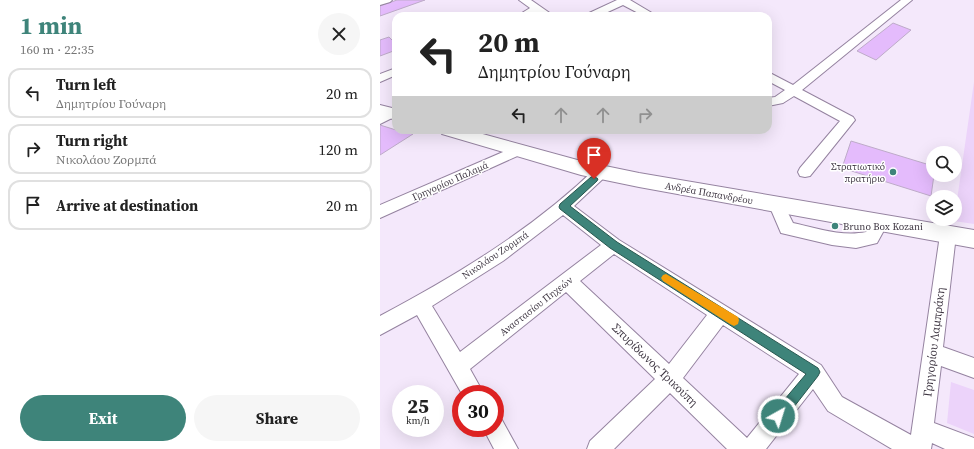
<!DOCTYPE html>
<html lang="en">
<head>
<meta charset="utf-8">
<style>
  body { margin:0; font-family:"Source Serif 4",serif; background:#f6f6f6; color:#222; height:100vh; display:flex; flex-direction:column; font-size:15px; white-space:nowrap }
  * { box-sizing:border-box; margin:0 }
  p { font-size:13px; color:#767676 }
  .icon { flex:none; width:22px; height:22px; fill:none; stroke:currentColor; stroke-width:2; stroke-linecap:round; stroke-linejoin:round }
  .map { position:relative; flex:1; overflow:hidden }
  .sheet { display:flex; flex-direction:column; background:#fff; width:380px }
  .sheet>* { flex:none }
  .hud { position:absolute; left:12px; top:12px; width:380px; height:122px; border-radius:12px; box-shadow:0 4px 16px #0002; background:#fff; color:#222; overflow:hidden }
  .fabs { position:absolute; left:546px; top:146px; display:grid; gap:8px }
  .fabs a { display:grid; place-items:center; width:36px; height:36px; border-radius:50%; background:#fff; box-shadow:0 4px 16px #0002; font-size:20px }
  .speed { position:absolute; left:12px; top:385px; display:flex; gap:8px; font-size:20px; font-weight:700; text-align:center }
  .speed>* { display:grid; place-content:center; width:52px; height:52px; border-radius:50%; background:#fff; box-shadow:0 4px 16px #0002; line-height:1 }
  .speed small { font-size:10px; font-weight:400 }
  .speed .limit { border:6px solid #d22; background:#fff; color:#111 }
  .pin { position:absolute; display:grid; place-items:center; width:34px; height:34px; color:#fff; margin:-41px -17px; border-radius:50% 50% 50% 0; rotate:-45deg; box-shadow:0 0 4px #0007 }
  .pin .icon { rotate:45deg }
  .me { position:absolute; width:44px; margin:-22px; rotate:39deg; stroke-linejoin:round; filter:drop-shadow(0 0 3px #0008) }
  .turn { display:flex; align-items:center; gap:14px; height:84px; padding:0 20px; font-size:18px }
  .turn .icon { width:52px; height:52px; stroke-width:2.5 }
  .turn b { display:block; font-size:28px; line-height:34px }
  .lanes { display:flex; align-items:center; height:38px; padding:0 20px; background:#0003; justify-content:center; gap:20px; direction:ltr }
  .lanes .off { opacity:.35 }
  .round { display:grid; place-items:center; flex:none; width:42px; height:42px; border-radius:21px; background:#f6f6f6 }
  .overview { display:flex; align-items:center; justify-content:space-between; height:68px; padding:0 20px }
  h1 { font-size:24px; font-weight:700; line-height:30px; color:#3e847a }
  .cta { display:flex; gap:8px; margin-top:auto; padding:8px 20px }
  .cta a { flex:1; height:46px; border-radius:24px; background:#3e847a; color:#fff; font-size:16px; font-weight:700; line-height:46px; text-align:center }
  .cta a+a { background:#f6f6f6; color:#222 }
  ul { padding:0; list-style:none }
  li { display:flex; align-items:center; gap:12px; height:50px; margin:0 8px 6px; padding:0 12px; border:2px solid #e0e0e0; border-radius:12px }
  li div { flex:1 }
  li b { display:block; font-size:15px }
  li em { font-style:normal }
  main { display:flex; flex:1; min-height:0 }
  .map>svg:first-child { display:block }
</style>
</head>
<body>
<main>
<section class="sheet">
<div class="overview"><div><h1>1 min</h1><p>160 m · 22:35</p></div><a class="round"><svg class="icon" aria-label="close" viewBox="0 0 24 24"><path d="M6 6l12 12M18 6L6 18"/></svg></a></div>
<ul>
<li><svg class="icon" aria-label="left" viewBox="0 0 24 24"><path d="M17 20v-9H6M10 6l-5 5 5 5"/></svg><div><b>Turn left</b><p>Δημητρίου Γούναρη</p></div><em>20 m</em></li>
<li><svg class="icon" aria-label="right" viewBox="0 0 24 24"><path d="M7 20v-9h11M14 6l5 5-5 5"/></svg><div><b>Turn right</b><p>Νικολάου Ζορμπά</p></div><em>120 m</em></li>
<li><svg class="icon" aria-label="arrive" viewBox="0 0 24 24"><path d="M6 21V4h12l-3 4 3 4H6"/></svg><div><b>Arrive at destination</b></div><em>20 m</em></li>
</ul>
<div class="cta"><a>Exit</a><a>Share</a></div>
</section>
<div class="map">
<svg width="594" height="449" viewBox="0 0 594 449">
  <rect width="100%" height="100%" fill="#f4e8fb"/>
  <path fill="#ecd3fa" d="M 594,82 L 594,224 L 574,221 Z
    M 571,382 L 594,390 L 594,434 L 567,423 Z"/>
  <path fill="#e4bbfc" stroke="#beabc9" d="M 17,0 L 45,0 L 0,16 L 0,6 Z
    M 513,23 L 531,30 L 496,60 L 477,51 Z
    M 9,37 L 16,44 L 16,50 L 0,56 L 0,40 Z
    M 0,125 L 16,130 L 33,134 L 0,155 Z
    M 471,141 L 553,166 L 554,175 L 551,196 L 462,168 Z"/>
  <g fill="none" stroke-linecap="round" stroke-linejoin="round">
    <g stroke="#9583a0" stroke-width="2">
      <path id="minor" d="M 0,0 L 12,0 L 10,2 L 0,5 Z
        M 139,0 L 151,0 L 174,16 L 162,16 L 157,13 L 150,16 L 137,16 L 150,8 Z
        M 237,0 L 250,0 L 277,16 L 264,16 L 243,5 L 219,16 L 206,16 L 207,14 Z
        M 521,0 L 532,0 L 422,90 L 473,117 L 475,120 L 430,176 L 425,177 L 420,176 L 418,172 L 420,168 L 460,121 L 414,96 L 403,103 L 388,106 L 388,98 L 395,97 L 405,90 L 388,81 L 388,72 L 413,85 Z
        M 16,68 L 16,75 L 0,82 L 0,74 Z
        M 12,109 L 16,110 L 16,116 L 0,124 L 0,114 Z
        M 139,145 L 144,147 L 146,150 L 144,153 L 0,218 L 0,205 Z
        M 221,167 L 226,168 L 228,172 L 226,176 L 194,206 L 239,240 L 441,365 L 462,397 L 531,435 L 560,235 L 562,230 L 568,228 L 574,230 L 576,235 L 563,347 L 594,358 L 594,378 L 561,366 L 554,423 L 594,438 L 594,449 L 565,449 L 552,443 L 551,449 L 512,449 L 448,411 L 433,389 L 386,449 L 347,449 L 290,393 L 234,449 L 207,449 L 210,441 L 275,379 L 186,292 L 90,369 L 104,394 L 82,394 L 37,315 L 0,335 L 0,316 C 77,275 153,229 216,168 ZM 183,215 L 221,245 L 80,352 L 52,306 L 123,261 ZM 234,254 L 327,315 L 289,364 L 200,281 ZM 343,325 L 419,374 L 367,438 L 303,378 Z
        M 397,199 L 402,201 L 413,223 C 436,228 462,237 486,232 C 491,223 494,214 506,218 L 508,223 L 497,243 L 476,248 L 452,245 L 401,233 L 389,205 L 392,201 Z
        M 115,418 L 122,420 L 138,449 L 114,449 L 103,428 L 115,428 Z"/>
    </g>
    <g stroke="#9583a0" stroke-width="2">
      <path id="major" d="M 0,105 L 16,109 L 16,120 L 0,115 Z
        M 60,130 L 88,130 L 201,161 L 259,173 L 594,230 L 594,248 L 259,187 L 201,175 L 62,134 Z"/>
    </g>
    <use href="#minor" fill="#fff" fill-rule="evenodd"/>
    <use href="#major" fill="#fff" fill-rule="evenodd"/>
  </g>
  <path fill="#3e847a" stroke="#28564f" d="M 214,176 L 218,179 L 217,181 L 190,206 L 237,242 L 438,368 L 440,372 L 438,376 L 403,421 L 398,422 L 394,421 L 392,416 L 394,412 L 426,374 L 230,248 L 180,209 L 179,207 L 180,204 L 211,177 Z"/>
  <path fill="#f59e0b" d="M 286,274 L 358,317 L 359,320 L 358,324 L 354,326 L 350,324 L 283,281 L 281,278 L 283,275 Z"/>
  <g fill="#3e847a" stroke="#fff" stroke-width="1.5">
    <circle cx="513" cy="172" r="4"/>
    <circle cx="455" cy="226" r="4"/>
  </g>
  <g text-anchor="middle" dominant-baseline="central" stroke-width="3" stroke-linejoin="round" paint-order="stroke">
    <g font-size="10" fill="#3f3743" stroke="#fff" text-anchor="end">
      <text x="505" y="166">Στρατιωτικό<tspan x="505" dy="12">πρατήριο</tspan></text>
      <text x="463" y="226" text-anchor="start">Bruno Box Kozani</text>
    </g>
    <g font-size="10" fill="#3f3743" stroke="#fff">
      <text transform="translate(70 181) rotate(-24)">Γρηγορίου Παλαμά</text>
      <text transform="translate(329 193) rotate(10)">Ανδρέα Παπανδρέου</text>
      <text transform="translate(115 255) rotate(-34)">Νικολάου Ζορμπά</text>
      <text transform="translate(156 306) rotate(-38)">Αναστασίου Πηχεών</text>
    </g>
    <g font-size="12" fill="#3f3743" stroke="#fff">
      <text transform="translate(554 342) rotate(-83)">Γρηγορίου Λαμπράκη</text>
      <text transform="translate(275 365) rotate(44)">Σπυρίδωνος Τρικούπη</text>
    </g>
  </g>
</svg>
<div class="fabs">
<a><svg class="icon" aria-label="search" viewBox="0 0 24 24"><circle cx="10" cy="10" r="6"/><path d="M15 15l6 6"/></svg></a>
<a><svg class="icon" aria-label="layers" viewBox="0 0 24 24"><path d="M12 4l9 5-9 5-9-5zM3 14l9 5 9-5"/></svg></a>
</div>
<div class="speed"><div>25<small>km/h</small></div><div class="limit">30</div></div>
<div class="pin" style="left:214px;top:179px;background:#d93025"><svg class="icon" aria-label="arrive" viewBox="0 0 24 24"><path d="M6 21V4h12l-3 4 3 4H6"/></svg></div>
<svg class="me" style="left:398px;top:416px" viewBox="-20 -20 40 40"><circle r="17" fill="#3e847a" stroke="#fff" stroke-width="3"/><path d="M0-11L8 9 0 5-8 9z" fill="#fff"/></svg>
<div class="hud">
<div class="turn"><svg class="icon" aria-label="left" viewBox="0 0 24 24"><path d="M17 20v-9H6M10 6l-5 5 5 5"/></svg><div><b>20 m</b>Δημητρίου Γούναρη</div></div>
<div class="lanes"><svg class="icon" aria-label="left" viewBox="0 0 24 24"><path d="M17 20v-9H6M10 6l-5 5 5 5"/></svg><svg class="icon off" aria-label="ahead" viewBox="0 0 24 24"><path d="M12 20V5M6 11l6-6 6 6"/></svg><svg class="icon off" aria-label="ahead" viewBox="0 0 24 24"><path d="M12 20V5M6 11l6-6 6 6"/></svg><svg class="icon off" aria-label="right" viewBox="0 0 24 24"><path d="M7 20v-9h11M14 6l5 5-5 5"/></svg></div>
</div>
</div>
</main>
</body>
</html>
